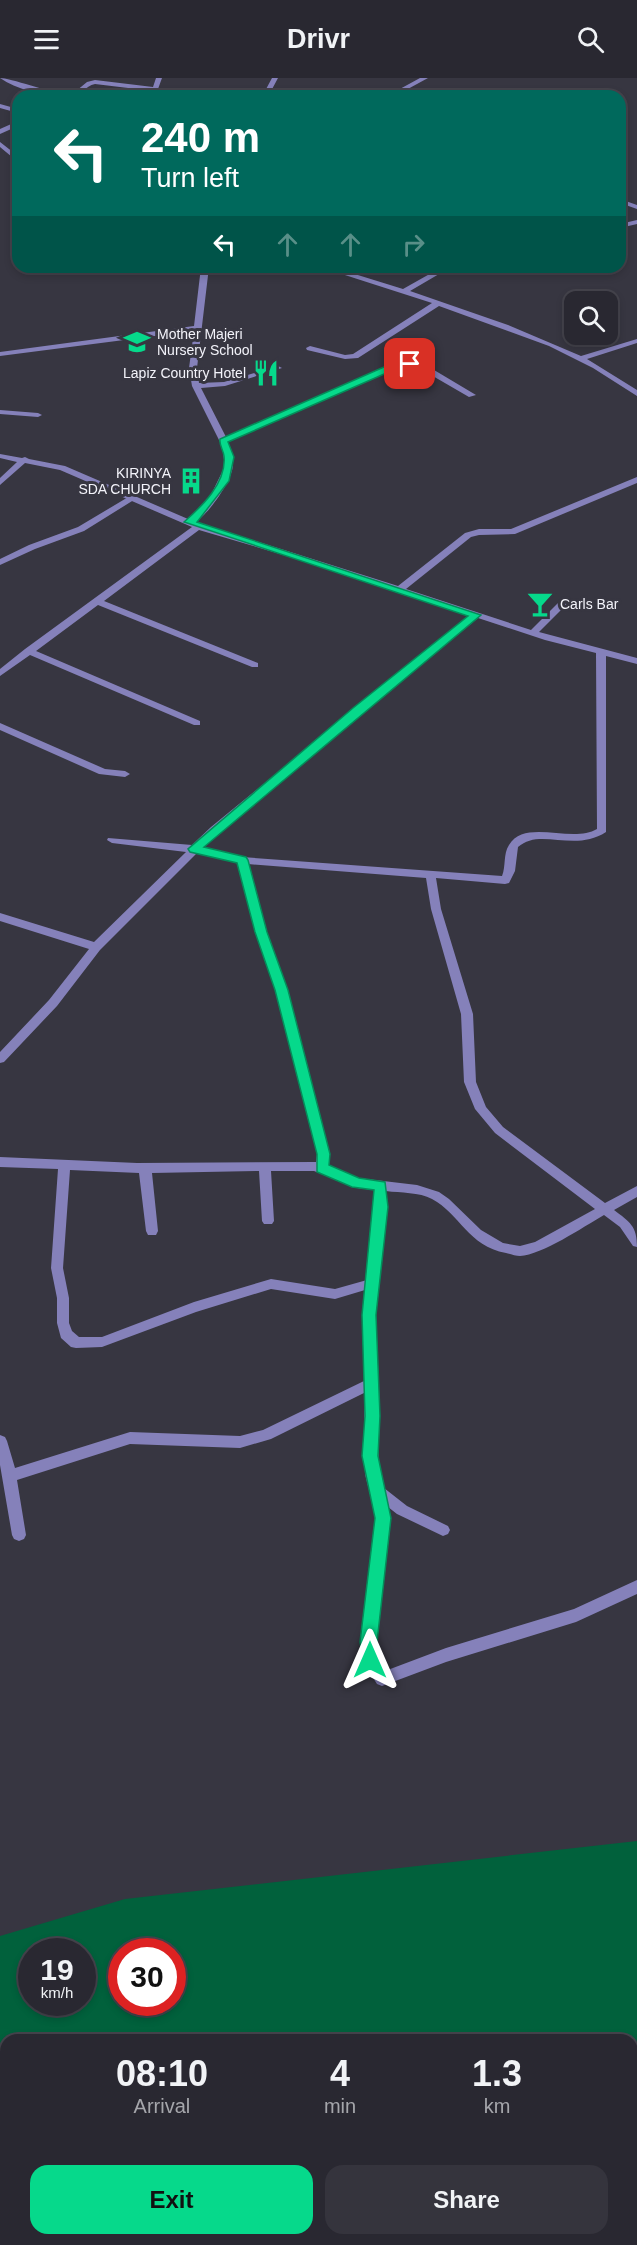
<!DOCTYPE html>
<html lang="en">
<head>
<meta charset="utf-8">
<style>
  body { margin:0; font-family:Arial,sans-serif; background:#35343d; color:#f1f3f6; height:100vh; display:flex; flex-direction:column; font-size:22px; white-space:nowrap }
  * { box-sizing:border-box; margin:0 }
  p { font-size:20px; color:#a5a6ab }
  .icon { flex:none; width:33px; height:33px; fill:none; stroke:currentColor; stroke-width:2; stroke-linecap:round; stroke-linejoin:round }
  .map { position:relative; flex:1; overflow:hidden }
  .sheet { position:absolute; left:0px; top:1956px; width:638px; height:212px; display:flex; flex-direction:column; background:#292831; border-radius:18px 18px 0 0; box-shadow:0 3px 9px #0003,0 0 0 2px #45444d }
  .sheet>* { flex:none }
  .hud { position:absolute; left:12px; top:12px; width:614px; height:183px; border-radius:18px; box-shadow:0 3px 9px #0003,0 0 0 2px #45444d; background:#00695c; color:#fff; overflow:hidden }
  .buttons { position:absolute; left:564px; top:213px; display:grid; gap:12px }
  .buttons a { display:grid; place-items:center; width:54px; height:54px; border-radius:12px; background:#292831; box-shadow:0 3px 9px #0003,0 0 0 2px #45444d; font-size:30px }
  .speed { position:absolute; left:18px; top:1860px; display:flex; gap:12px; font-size:30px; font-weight:700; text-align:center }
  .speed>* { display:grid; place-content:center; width:78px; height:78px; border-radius:50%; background:#292831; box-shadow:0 3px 9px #0003,0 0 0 2px #45444d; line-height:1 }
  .speed small { font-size:15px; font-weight:400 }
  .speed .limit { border:9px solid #d22; background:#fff; color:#111 }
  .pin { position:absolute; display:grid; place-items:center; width:51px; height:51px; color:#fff; margin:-26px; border-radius:12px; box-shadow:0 3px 9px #0006 }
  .me { position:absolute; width:66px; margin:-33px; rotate:0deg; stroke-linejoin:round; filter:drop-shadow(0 0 4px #0008) }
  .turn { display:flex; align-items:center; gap:21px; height:126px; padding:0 30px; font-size:27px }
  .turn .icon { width:78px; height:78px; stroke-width:2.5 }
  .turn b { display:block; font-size:42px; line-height:51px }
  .lanes { display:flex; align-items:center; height:57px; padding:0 30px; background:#0003; justify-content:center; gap:30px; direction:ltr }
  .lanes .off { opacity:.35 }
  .eta { display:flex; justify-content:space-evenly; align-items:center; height:102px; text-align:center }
  .eta b { font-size:36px; font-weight:700; line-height:42px }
  .action { display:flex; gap:12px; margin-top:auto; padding:12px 30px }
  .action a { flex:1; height:69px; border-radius:18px; background:#06d98b; color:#111; font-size:24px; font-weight:700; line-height:69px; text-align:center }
  .action a+a { background:#35343d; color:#f1f3f6 }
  header { display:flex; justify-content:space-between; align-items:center; height:78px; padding:0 30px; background:#292831; font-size:27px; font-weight:700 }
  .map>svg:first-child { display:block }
</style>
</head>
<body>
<header><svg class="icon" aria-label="menu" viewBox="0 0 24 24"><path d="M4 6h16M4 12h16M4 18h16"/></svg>Drivr<svg class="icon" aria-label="search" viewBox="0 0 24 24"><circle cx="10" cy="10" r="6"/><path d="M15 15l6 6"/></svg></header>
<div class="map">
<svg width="637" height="2167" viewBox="0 0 637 2167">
  <rect width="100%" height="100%" fill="#373641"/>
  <path fill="#01613c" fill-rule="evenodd" d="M 637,1763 L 637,2167 L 0,2167 L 0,1858 L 125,1821 ZM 32,1874 L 82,1874 L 82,1924 L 32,1924 ZM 122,1874 L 172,1874 L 172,1924 L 122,1924 ZM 6,1962 L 632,1962 L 632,2162 L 6,2162 Z"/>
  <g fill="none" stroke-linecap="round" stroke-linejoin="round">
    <path fill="#8581ba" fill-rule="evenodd" d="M 0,0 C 8,0 54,14 62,18 C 42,18 16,11 0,0 Z
      M 156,0 L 162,0 L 158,11 L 162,13 L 265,13 L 272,0 L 278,0 L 270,15 L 303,16 L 306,18 L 160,17 L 153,13 L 95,6 C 85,8 81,18 70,18 L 87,4 L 95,2 L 153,9 Z
      M 420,0 L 428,0 L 395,18 L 387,18 Z
      M 337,16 L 379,16 L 382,18 L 334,18 Z
      M 0,26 L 18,31 L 18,35 L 0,30 Z
      M 18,43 L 18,48 L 0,56 L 0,51 Z
      M 0,64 L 18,78 L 18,84 L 0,69 Z
      M 620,121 L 637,127 L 637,131 L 620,125 Z
      M 637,142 L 637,146 L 620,150 L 620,146 Z
      M 201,189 L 209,189 L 197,290 L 199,305 L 224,304 L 278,288 L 282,290 L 225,308 L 201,310 L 226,359 L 402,284 L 424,286 L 476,317 L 469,319 L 419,290 L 403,288 L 228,364 C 231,370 233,380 233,387 C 232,403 208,437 195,444 L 398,508 L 465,455 L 479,451 L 511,451 L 637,399 L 637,405 L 515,456 L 479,457 L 471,459 L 406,511 L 531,552 L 558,525 L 568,526 L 573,521 L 579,521 L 581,523 L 572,532 L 562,531 L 539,554 L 637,580 L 637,586 L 606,578 L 606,754 C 574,775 540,749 518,769 L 515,793 L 509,805 L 505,806 L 436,800 L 441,831 L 473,936 L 476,1004 L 486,1029 L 503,1049 L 605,1125 L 637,1108 L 637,1119 L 614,1132 C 630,1144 637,1148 637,1169 L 633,1168 L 620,1149 L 604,1137 C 583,1149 542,1177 520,1178 C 516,1178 510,1176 506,1175 C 468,1168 460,1136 432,1121 C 419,1114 401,1115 386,1113 L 387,1129 L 375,1237 L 379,1396 L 384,1410 L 407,1428 L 448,1448 L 450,1452 L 448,1456 L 443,1458 L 397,1436 L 388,1429 L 390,1440 L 375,1564 L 377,1580 L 385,1593 L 446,1570 L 574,1531 L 637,1502 L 637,1516 L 576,1544 L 446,1584 L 382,1608 L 377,1606 L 365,1587 L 361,1564 L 376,1440 L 365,1396 L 364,1315 L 271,1361 L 240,1370 L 130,1366 L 17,1402 L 26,1457 L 24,1461 L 19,1463 L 14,1461 L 12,1457 L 0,1387 L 0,1357 L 5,1359 L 7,1363 L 15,1390 L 130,1354 L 240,1358 L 263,1352 L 364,1303 L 363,1237 L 365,1212 L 335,1221 L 271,1211 L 196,1234 L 102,1269 L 76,1270 L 71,1269 L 61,1260 L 57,1245 L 57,1220 L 51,1190 L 58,1091 L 0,1089 L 0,1079 L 137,1085 L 316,1084 L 317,1076 L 275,912 L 256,854 L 237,784 L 197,775 L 100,872 L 57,928 L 4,984 L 0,985 L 0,974 L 49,922 L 89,871 L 0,843 L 0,835 L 94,864 L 186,774 L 112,765 L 107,762 L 108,760 L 192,767 L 211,749 L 470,538 L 287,478 L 199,452 L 104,523 L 258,585 L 258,589 L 252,589 L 98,527 L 36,573 L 200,643 L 200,647 L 194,647 L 30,577 L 0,598 L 0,591 L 25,571 L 192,449 L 60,392 L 25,385 L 0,407 L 0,400 L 17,384 L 0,380 L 0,376 L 22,380 L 25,379 L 29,381 L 65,388 L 188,441 L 195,437 L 209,421 L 225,388 L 222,368 L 192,308 L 189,290 L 194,253 L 0,278 L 0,274 L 194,248 ZM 478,540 L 545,562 L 596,575 L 597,751 C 572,766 525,740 509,767 C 503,776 506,788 502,798 L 242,779 L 202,769 L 219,753 ZM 248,786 L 426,800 L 431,831 L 461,936 L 464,1004 L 475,1031 L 495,1055 L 595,1131 L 535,1164 L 520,1168 L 503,1165 L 481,1152 L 449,1121 L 439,1114 L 417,1107 L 358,1100 L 328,1088 L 329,1076 L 287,912 L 266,854 ZM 70,1092 L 139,1095 L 146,1153 L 148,1157 L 156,1157 L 158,1153 L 152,1095 L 259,1093 L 262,1143 L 264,1146 L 272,1146 L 274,1143 L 271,1093 L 314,1093 L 357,1110 L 374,1112 L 375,1129 L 367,1202 L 335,1211 L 271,1201 L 194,1224 L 102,1259 L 79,1259 L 72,1253 L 69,1245 L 69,1220 L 63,1190 Z
      M 320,189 L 332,189 L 403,211 L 442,189 L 451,189 L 410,213 L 508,247 L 581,278 L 637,261 L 637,265 L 587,281 L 637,312 L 637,318 L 593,290 L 549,268 L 439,228 L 358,280 L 345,281 L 307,272 L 306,270 L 310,268 L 345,277 L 353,276 L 432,225 Z
      M 0,332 L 38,335 L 42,337 L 38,339 L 0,336 Z
      M 0,645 L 105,691 L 125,693 L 130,696 L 125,699 L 99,696 L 0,652 Z"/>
    <path fill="#8581ba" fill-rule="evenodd" d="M 130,418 L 137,420 L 84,453 L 35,471 L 0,487 L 0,481 L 29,467 L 78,449 Z"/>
  </g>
  <path fill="#06d98b" stroke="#048d5a" stroke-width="1.5" d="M 413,284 L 413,287 L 398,290 L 228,364 L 234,379 L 229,403 L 197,444 L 481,537 L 204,769 L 246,779 L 248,782 L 267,854 L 288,912 L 330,1076 L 329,1087 L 359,1100 L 385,1104 L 388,1129 L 376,1237 L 380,1338 L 378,1378 L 391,1440 L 377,1564 L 379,1582 L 376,1587 L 370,1590 L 364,1587 L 360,1564 L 375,1440 L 362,1378 L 365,1338 L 362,1237 L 374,1112 L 352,1109 L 317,1094 L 317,1076 L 275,912 L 255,854 L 237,785 L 190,774 L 188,771 L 353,630 L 468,538 L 184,444 C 201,429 227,405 224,378 C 223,371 219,367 220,361 L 393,285 Z"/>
  <defs>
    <g id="school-bare" transform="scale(2.07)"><path d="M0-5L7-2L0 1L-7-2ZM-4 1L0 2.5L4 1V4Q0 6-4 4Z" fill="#06d98b" stroke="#373641" stroke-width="2.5" paint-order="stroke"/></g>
    <g id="restaurant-bare" transform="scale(2.07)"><path d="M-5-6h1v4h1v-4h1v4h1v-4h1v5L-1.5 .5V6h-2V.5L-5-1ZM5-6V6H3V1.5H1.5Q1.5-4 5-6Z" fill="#06d98b" stroke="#373641" stroke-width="2.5" paint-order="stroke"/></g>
    <g id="building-bare" transform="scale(2.07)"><path d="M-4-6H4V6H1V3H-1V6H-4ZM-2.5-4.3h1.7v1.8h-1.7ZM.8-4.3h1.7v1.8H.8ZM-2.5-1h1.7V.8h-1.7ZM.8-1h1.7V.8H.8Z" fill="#06d98b" stroke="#373641" stroke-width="2.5" paint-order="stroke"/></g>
    <g id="bar-bare" transform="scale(2.07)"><path d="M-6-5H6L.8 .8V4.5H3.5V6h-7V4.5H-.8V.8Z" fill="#06d98b" stroke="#373641" stroke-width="2.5" paint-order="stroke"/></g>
  </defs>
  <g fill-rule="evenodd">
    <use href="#school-bare" x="137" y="264"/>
    <use href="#restaurant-bare" x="266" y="295"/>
    <use href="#building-bare" x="191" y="403"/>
    <use href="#bar-bare" x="540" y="526"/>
  </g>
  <g text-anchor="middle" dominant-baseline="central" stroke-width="6" stroke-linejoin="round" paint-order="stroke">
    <g font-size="14" fill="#f3f3fa" stroke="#373641" text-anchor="start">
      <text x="157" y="256">Mother Majeri<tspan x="157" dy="16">Nursery School</tspan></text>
      <text x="246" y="295" text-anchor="end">Lapiz Country Hotel</text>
      <text x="171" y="395" text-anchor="end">KIRINYA<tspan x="171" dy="16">SDA CHURCH</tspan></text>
      <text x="560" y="526">Carls Bar</text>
    </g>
  </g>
</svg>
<div class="buttons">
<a><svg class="icon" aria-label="search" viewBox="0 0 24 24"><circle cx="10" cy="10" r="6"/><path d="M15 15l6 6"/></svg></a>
</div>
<div class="speed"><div>19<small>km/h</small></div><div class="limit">30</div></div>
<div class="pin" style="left:410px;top:286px;background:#d93025"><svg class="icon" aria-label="arrive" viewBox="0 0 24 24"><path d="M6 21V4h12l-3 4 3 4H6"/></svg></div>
<svg class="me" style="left:370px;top:1582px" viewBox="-20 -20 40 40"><path d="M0-17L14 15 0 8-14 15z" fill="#06d98b" stroke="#fff" stroke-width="4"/></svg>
<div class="hud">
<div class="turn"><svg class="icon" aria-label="left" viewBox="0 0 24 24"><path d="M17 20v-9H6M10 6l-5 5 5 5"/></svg><div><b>240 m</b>Turn left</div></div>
<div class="lanes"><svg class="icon" aria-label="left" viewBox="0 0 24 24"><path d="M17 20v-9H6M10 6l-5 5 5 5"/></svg><svg class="icon off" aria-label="ahead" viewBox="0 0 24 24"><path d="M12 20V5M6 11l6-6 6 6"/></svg><svg class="icon off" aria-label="ahead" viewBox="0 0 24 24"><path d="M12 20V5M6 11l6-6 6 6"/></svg><svg class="icon off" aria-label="right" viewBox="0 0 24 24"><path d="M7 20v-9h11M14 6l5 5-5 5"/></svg></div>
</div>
<section class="sheet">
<div class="eta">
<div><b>08:10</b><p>Arrival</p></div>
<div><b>4</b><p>min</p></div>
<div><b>1.3</b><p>km</p></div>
</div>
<div class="action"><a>Exit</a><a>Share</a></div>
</section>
</div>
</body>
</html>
